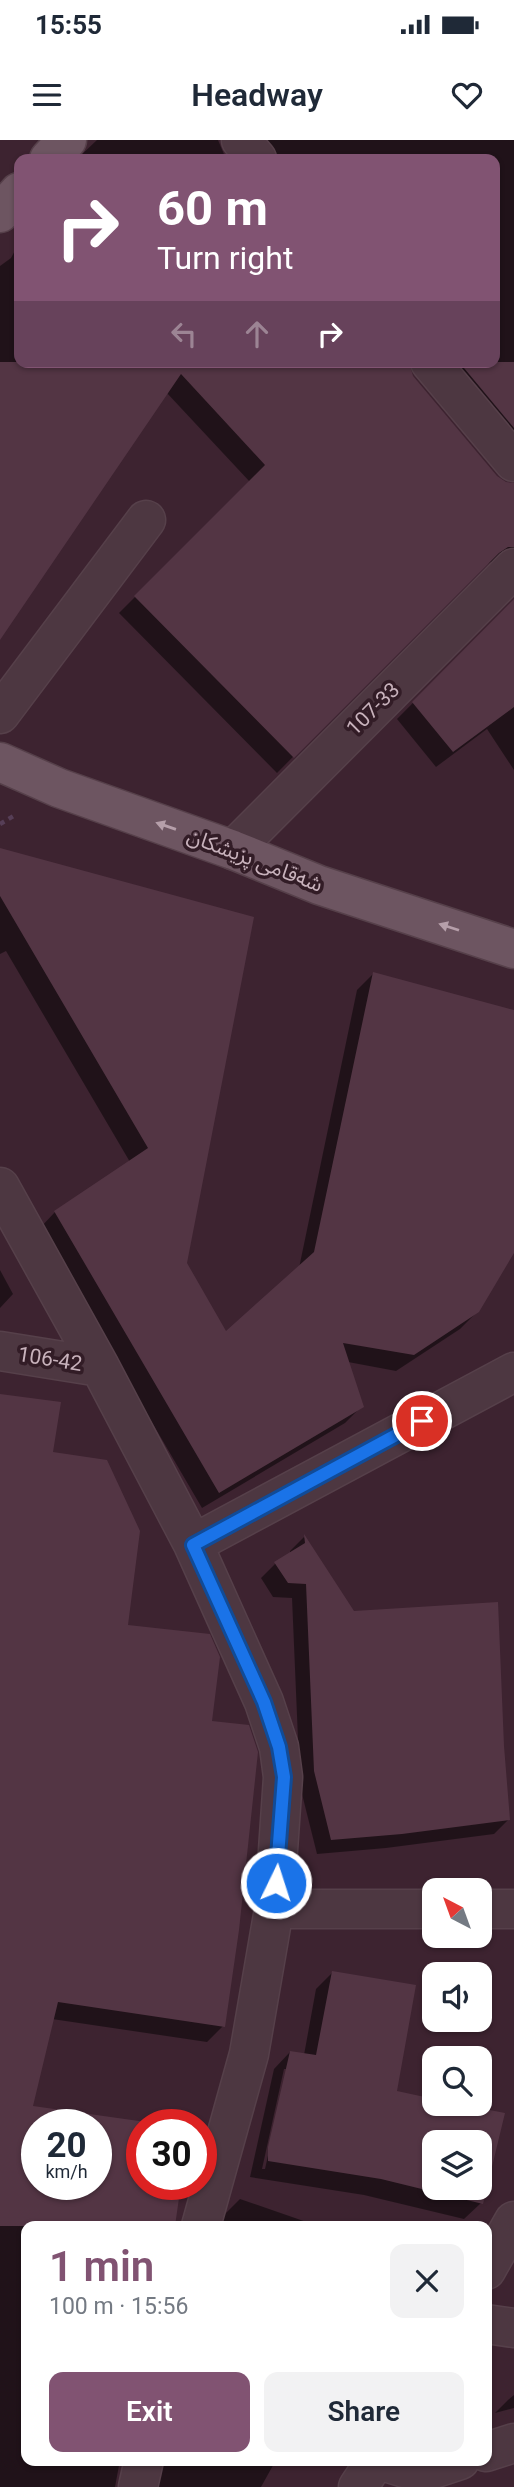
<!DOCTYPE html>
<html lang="en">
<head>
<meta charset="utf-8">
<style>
  body { margin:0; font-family:Roboto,"Noto Sans Arabic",sans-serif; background:#f2f2f3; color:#1f2937; height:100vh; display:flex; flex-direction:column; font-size:26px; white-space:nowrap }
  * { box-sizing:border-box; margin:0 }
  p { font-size:23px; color:#747a83 }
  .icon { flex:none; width:38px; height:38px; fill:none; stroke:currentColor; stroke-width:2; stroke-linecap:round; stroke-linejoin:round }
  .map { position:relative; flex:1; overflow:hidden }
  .panel { position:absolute; left:21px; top:2081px; width:471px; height:245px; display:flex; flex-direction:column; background:#fff; border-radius:14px; box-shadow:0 2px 5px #0004 }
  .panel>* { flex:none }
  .top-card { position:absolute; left:14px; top:14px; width:486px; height:214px; border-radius:14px; box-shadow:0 2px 5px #0004; background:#815372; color:#fff; overflow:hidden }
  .needle { width:46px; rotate:319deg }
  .controls { position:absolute; left:422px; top:1738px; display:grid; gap:14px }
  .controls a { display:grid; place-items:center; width:70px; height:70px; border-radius:14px; background:#fff; box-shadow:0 2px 5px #0004; font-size:35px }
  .speed { position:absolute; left:21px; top:1969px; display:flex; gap:14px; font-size:35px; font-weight:700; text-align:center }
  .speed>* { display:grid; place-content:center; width:91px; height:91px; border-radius:50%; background:#fff; box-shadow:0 2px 5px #0004; line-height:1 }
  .speed small { font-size:18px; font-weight:400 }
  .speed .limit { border:10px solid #d22; background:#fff; color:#111 }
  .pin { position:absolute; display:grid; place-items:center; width:60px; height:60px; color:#fff; margin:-30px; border:4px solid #fff; border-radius:50%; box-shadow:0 2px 7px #0007 }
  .me { position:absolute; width:77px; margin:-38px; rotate:4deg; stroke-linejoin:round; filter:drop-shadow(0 0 5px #0008) }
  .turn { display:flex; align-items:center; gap:24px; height:147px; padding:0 28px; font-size:32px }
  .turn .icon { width:91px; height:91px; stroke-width:2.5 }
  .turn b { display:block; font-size:49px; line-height:60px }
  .lanes { display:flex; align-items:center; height:66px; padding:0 28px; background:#0003; justify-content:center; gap:35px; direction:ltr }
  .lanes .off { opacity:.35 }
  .round { display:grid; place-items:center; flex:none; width:74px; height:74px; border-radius:14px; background:#f2f2f3 }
  .headline { display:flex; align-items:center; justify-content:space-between; height:119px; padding:0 28px }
  h1 { font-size:42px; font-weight:600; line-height:52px; color:#815372 }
  .cta { display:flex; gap:14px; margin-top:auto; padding:14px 28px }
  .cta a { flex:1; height:80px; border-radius:14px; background:#815372; color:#fff; font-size:28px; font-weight:600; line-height:80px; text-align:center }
  .cta a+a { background:#f2f2f3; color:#1f2937 }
  .status { display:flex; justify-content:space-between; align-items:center; height:49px; padding:0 35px; background:#fff; direction:ltr }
  .status svg { height:19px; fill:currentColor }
  header { display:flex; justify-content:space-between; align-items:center; height:91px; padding:0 28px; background:#fff; font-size:32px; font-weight:600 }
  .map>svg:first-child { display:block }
</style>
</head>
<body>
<div class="status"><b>15:55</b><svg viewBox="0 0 49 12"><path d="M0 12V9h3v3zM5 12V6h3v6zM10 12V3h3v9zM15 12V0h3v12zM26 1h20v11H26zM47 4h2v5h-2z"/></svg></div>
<header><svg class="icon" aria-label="menu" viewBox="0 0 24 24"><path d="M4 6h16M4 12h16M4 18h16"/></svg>Headway<svg class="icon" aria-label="heart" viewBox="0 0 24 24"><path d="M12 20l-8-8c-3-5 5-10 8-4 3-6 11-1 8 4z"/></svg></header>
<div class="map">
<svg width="514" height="2347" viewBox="0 0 514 2347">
  <rect width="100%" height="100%" fill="#3d2330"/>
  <path fill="#0007" fill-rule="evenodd" d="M 97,0 L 218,0 L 226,19 L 77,19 Z
    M 239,0 L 514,0 L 514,323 L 429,222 L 495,222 L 495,19 L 256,19 Z
    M 19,103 L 19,222 L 411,236 L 497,338 L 505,344 L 514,345 L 514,430 L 502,422 L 491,422 L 480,428 L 277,633 L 119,473 L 250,342 L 166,252 L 0,497 L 0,126 L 11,118 Z
    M 514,461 L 514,630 L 487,589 L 436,627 L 397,579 Z
    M 0,709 L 252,778 L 185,1124 L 225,1194 L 299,1128 L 357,850 L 373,834 L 514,872 L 514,1110 L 478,1171 L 460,1189 L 396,1231 L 348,1222 L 362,1266 L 345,1283 L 202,1368 L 39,1089 L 55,1072 L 130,1022 L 6,811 L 0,814 Z
    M 0,1130 L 13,1154 L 0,1168 Z
    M 0,1259 L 51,1314 L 126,1487 L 210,1583 L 223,1886 L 207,1902 L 52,1879 L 30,1967 L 148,1984 L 142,1984 L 142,2044 L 180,2044 L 174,2086 L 26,2086 L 26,2320 L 120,2320 L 115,2347 L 0,2347 ZM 37,1984 L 96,1984 L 96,2044 L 37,2044 Z
    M 304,1397 L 353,1473 L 509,1679 L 494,1694 L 386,1708 L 317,1714 L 300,1646 L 292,1458 L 273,1457 L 261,1438 L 275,1424 L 290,1414 L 290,1411 Z
    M 333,1832 L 395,1953 L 434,1960 L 434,1964 L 449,1964 L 502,1974 L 481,2063 L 464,2079 L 364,2055 L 250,2037 L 274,1929 L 290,1912 L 304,1915 L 316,1849 ZM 284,1929 L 287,1929 L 265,2029 L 262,2029 ZM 434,2002 L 480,2002 L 480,2048 L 434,2048 Z
    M 240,2059 L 318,2086 L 222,2086 L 224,2075 Z
    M 514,2255 L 514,2268 L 495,2273 L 508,2260 Z
    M 144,2320 L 276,2320 L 261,2347 L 149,2347 Z"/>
  <path fill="#533544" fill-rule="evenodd" d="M 0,222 L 409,222 L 413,236 L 497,336 L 506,342 L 514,343 L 514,407 L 508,407 L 499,413 L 294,618 L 134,456 L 265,325 L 181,234 L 0,500 Z
    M 459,222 L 514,222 L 514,288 Z
    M 514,459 L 514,567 L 453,612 L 412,562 Z
    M 0,708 L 254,777 L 187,1123 L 226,1191 L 314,1112 L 373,832 L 514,870 L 514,1113 L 479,1172 L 414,1215 L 343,1203 L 364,1267 L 219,1353 L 54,1071 L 148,1008 L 0,756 Z
    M 0,1254 L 61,1262 L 53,1312 L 107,1320 L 140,1391 L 128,1485 L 210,1494 L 220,1517 L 212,1581 L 249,1585 L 258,1612 L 239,1790 L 225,1887 L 58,1862 L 33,1966 L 160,1984 L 142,1984 L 142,2044 L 181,2044 L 175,2086 L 0,2086 ZM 37,1984 L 96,1984 L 96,2044 L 37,2044 Z
    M 304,1394 L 354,1471 L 498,1462 L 504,1606 L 510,1680 L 402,1694 L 331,1700 L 314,1631 L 306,1444 L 288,1443 L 274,1422 L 305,1403 Z
    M 332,1831 L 416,1845 L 397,1951 L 434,1959 L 434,1964 L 459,1964 L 505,1973 L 483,2064 L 381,2039 L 268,2021 L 268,2007 L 290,1911 L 316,1915 ZM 434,2002 L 480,2002 L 480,2048 L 434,2048 Z"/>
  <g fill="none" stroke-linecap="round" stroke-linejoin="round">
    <g stroke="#56404a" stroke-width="41">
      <path id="minor" d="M 241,0 L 257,19
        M 430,222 L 514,322
        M 0,574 L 146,380
        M 233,710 L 514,428
        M 0,1047 L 100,1227 L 193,1404 L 264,1562 L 279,1607 L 283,1637 L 274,1769 L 249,1914 L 201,2086
        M 0,1211 L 100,1227
        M 193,1404 L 514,1232
        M 274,1769 L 434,1769
        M 480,1769 L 514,1769
        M 486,2130 L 514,2081
        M 486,2184 L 514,2188
        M 486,2312 L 514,2303
        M 379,2320 L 421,2333 L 460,2320
        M 138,2347 L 144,2320
        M 358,2347 L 376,2320"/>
    </g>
    <g stroke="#56404a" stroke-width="41">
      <path id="major" d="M 49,19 L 67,0
        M 0,73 L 19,52
        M 0,622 L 59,648 L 233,710 L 319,745 L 514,809"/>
    </g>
    <path stroke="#563e56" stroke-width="4.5" stroke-dasharray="5 5" stroke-linecap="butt" d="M 0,684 L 17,674"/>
    <use href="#minor" stroke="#4d3741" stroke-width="38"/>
    <use href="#major" stroke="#6d5561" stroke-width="38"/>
  </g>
  <defs><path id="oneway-solid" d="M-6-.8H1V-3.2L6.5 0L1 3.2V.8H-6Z" transform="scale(1.75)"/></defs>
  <g fill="#b69faa">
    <use href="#oneway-solid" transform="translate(166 686) rotate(-161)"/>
    <use href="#oneway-solid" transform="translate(449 787) rotate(-162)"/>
  </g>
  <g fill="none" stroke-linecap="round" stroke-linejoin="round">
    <g stroke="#114b97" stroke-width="18">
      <path id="route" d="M 276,1743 L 284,1637 L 279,1607 L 264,1562 L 193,1405 L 422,1281"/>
    </g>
    <use href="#route" stroke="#1a73e8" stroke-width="12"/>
  </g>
  <g text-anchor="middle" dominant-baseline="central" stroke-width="7" stroke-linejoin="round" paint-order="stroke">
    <g font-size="21" fill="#c8b2bc" stroke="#321c26">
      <text transform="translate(373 569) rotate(-45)">107-33</text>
      <text transform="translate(255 720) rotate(21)">شەقامی پزیشکان</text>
      <text transform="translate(50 1219) rotate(9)">106-42</text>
    </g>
  </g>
</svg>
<div class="controls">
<a><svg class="needle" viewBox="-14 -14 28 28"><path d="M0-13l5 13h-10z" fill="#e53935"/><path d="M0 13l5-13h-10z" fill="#747a83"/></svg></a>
<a><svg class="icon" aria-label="sound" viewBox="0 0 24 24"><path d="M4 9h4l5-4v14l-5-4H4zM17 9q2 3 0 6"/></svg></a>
<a><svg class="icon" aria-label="search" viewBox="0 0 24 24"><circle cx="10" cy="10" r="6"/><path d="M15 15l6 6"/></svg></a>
<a><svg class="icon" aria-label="layers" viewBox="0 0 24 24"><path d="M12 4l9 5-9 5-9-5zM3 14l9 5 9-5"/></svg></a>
</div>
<div class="speed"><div>20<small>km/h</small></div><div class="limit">30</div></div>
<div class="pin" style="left:422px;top:1281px;background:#d93025"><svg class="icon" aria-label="arrive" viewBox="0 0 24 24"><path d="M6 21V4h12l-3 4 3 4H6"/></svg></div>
<svg class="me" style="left:276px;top:1743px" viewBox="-20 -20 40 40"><circle r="17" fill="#1a73e8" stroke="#fff" stroke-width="3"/><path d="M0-11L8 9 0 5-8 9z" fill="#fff"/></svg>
<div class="top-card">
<div class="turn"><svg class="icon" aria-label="right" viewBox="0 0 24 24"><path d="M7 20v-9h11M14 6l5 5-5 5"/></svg><div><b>60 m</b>Turn right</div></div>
<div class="lanes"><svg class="icon off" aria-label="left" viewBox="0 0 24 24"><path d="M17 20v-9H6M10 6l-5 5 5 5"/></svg><svg class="icon off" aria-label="ahead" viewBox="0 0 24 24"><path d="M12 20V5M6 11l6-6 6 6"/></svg><svg class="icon" aria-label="right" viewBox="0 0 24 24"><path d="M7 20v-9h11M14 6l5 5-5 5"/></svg></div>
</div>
<section class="panel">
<div class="headline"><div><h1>1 min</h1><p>100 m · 15:56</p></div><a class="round"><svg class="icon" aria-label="close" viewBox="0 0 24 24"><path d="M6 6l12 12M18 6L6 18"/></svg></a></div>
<div class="cta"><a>Exit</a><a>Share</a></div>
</section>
</div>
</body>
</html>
